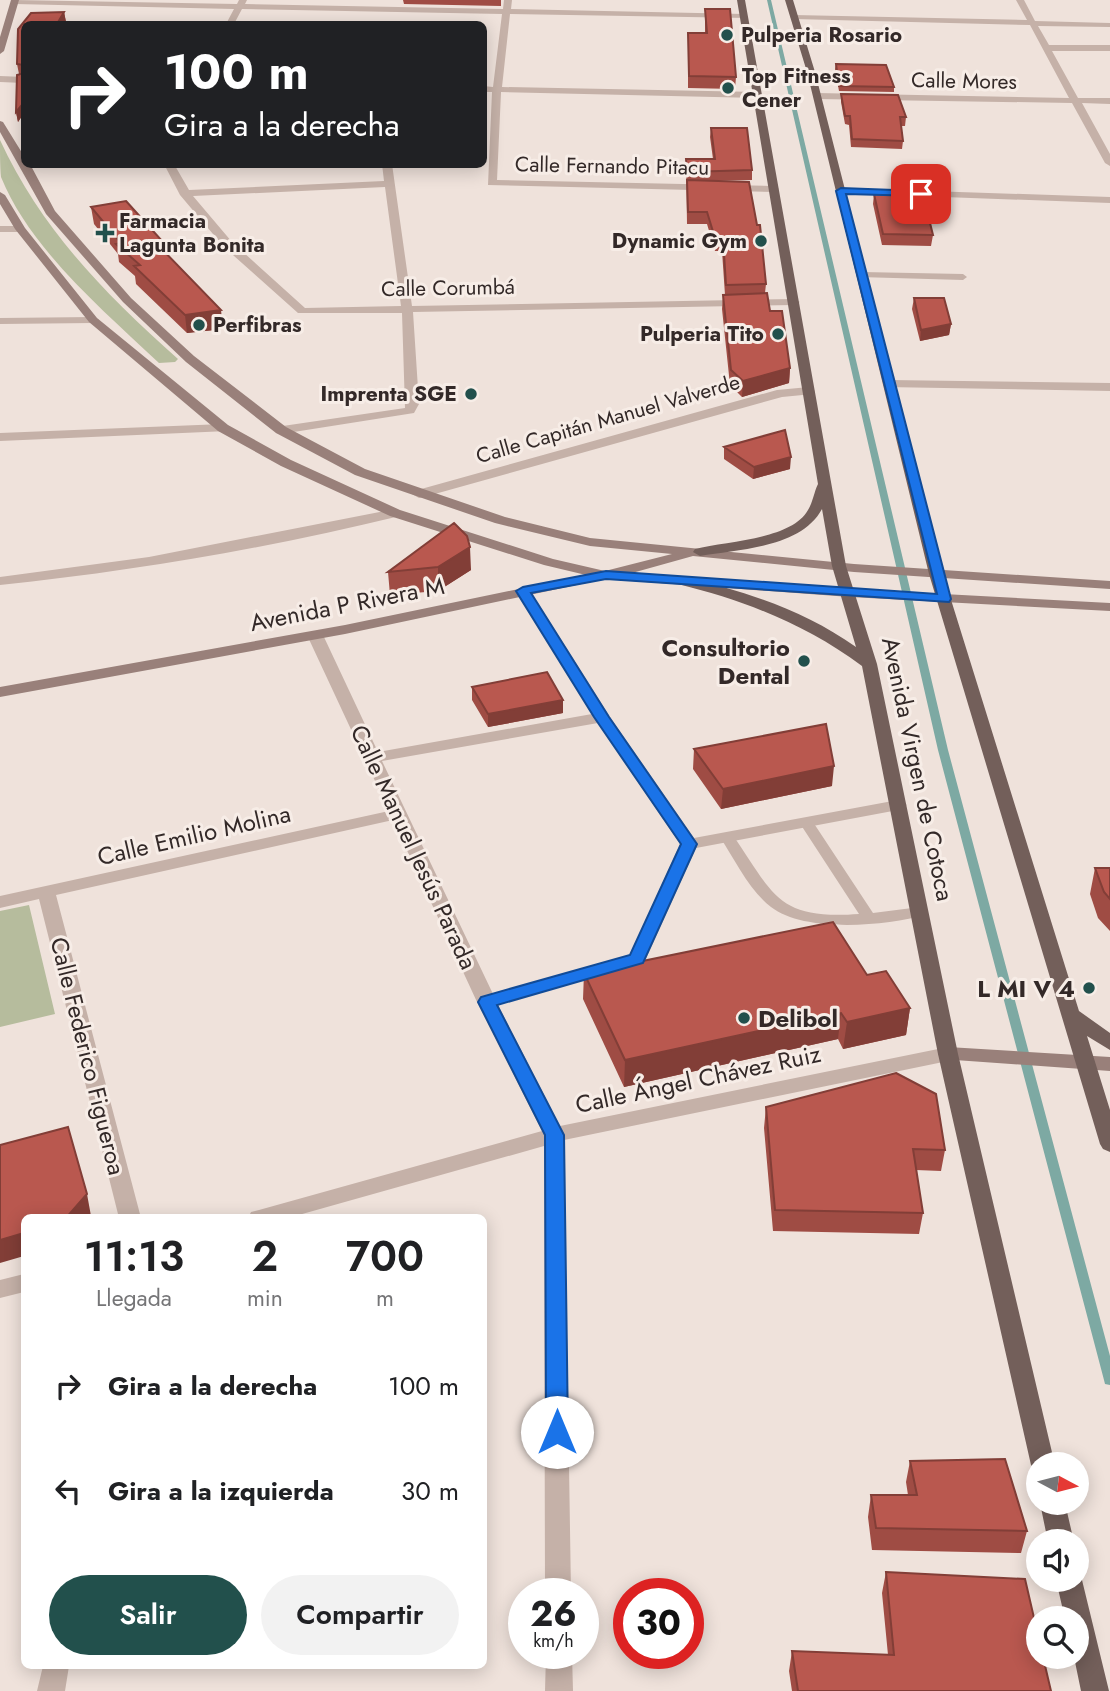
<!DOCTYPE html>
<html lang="es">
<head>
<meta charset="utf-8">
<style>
  body { margin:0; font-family:Jost,sans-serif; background:#f2f2f2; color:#202124; height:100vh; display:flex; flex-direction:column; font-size:26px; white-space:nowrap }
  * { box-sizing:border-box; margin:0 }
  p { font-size:23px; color:#757577 }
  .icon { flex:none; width:38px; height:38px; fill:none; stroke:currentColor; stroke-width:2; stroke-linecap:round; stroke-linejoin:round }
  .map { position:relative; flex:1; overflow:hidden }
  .side { position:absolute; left:21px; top:1214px; width:466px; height:455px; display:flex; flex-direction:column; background:#fff; border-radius:10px; box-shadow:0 4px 18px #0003 }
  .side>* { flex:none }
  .hud { position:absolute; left:21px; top:21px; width:466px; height:147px; border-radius:10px; box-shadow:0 4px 18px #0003; background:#202124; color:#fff; overflow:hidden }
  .needle { width:46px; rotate:97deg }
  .buttons { position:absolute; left:1026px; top:1452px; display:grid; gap:14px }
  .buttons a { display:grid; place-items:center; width:63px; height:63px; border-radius:50%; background:#fff; box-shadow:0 4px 18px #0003; font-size:35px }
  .speed { position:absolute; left:508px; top:1578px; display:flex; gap:14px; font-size:35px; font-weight:700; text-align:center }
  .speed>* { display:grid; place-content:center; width:91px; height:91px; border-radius:50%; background:#fff; box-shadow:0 4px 18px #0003; line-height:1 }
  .speed small { font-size:18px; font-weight:400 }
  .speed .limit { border:10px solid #d22; background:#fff; color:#111 }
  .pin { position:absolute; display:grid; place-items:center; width:60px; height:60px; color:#fff; margin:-30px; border-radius:14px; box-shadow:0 4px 10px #0006 }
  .me { position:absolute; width:77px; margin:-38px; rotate:0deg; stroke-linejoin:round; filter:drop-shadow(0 0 5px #0008) }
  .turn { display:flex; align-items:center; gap:24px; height:147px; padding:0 28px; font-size:32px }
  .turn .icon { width:91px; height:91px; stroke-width:2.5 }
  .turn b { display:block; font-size:49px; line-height:60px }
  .eta { display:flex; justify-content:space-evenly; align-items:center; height:119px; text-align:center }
  .eta b { font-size:42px; font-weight:600; line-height:49px }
  .primary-button { display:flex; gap:14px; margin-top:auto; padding:14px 28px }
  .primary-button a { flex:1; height:80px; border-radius:42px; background:#22504c; color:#fff; font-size:28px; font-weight:600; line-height:80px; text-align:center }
  .primary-button a+a { background:#f2f2f2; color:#202124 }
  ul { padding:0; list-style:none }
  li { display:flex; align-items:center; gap:21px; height:105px; padding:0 28px }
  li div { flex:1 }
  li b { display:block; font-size:26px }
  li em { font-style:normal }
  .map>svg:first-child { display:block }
</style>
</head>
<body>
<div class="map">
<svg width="1110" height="1691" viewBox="0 0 1110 1691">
  <rect width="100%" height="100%" fill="#efe2db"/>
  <path fill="#b6bc9d" d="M 0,140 C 41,229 105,294 178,359 L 175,362 L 159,363 C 104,311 30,249 1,177 C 0,167 0,151 0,140 Z
    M 29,905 L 55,1014 L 0,1027 L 0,911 Z"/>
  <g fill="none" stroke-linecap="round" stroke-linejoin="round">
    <path fill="#7da9a3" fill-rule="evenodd" d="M 767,0 L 771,0 L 948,750 L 1110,1356 L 1110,1385 L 1105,1384 L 1104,1380 L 938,750 Z"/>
    <path fill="#c5b1a8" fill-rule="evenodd" d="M 862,272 L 963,274 L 967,277 L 963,280 L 859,277 L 859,273 Z
      M 806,818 L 811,819 L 873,913 L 920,907 L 925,909 L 927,912 L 925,915 C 886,926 804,933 771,907 C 749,890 735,860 720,837 L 722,834 L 732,834 C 774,894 776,920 859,914 L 799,822 Z"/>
    <path fill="#c5b1a8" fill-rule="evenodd" d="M 14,0 L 237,4 L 239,0 L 247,0 L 245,4 L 503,9 L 504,0 L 512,0 L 511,9 L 744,14 L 747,18 L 510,14 L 502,87 L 758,92 L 762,95 L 758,98 L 501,92 L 497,180 L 774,186 L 779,189 L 774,192 L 488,185 L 492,92 L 483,92 L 483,86 L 493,87 L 502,14 L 242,9 L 234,24 L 226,24 L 234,9 L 15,4 L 11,2 Z
      M 1016,0 L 1024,0 L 1035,21 L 1110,23 L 1110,27 L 1038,26 L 1049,45 L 1110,45 L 1110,51 L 1052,51 L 1078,98 L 1110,98 L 1110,104 L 1082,103 L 1110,154 L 1110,166 L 1105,163 L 1072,103 L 817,99 L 813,96 L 817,93 L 1069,98 L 1030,25 L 794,19 L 790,17 L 794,15 L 1027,20 Z
      M 0,76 L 24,77 L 24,83 L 0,82 Z
      M 164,164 L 174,164 L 189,190 L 384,181 L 382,164 L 392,164 L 412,306 L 794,299 L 800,302 L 794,305 L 413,312 L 419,404 L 414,413 L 281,434 L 276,433 L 276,427 L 405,408 L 402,313 L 298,313 L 224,247 L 180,195 ZM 385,187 L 401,306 L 305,308 L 232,242 L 193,196 Z
      M 840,188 L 1110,197 L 1110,203 L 836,193 L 835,191 Z
      M 0,226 L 20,226 L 25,229 L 20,232 L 0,232 Z
      M 0,318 L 93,317 L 99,320 L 93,323 L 0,324 Z
      M 889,380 L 1110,383 L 1110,391 L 885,387 L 885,381 Z
      M 809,387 L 815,391 L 813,394 L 782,397 L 424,497 L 419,498 L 412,494 L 414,491 L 777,390 Z
      M 223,424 L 229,428 L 228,431 L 0,441 L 0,433 Z
      M 395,509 L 402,513 L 400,516 C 269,548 134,571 0,585 L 0,577 L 149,557 Z
      M 523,587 L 530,591 L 610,717 L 694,838 L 898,800 L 907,805 L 898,810 L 696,848 L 644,963 L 498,1005 L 560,1126 L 948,1047 L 955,1049 L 958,1054 L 955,1059 L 948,1061 L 564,1140 L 571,1594 L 545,1594 L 544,1146 L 288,1218 L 248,1218 L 251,1212 L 259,1210 L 542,1131 L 477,1002 L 393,820 L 56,895 L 141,1218 L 119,1218 L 39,899 L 0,908 L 0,896 L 389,811 L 307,635 L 310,632 L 320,632 L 323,635 L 378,752 L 592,714 L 516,591 ZM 598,723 L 680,844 L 630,955 L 493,994 L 382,761 Z
      M 24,1274 L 24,1292 L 0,1298 L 0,1280 Z
      M 546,1654 L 572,1654 L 573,1691 L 545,1691 Z
      M 43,1666 L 69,1666 L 65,1691 L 37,1691 Z"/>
    <path fill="#99807a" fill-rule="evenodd" d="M 11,0 L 19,0 L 4,51 L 0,54 L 0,37 Z
      M 0,121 L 3,122 L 24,156 L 24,164 L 30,164 L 55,211 L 131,298 L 194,356 L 286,427 L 365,469 L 505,517 L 590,538 L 854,564 L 1110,581 L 1110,589 L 854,572 L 693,556 L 632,573 L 850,589 L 1110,603 L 1110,611 L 850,597 L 605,579 L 345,634 L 0,697 L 0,687 L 345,625 L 586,575 L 544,565 L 390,516 L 281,466 L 218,431 L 89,322 L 15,229 L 0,204 L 0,192 L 5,195 L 25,228 L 97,318 L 228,425 L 291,460 L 400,510 L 553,559 L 605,571 L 672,554 L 590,546 L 495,523 L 355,475 L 276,433 L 186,362 L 123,302 L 46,214 L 0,132 Z
      M 948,1047 L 1110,1057 L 1110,1071 L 941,1059 L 938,1054 L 941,1049 Z"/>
    <path fill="#735f5a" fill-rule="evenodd" d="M 737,0 L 745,0 L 846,566 L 877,664 L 958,1054 L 1055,1465 L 1038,1465 L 1038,1474 L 1031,1465 L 938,1054 L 862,666 C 805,624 746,601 678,584 L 676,581 L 683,577 C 745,591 804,610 856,647 L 832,566 L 822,509 C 801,548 739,549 700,556 L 693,552 L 695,549 C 726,541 791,540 808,510 C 813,502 814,492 818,484 Z
      M 785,0 L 793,0 L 815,72 L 943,574 L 1079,1011 L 1110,1033 L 1110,1050 L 1087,1036 L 1110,1110 L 1110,1152 L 1103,1149 L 1100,1144 L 929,574 L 807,72 Z
      M 1040,1503 L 1065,1503 L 1074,1542 L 1048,1542 Z
      M 1076,1571 L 1082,1580 L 1109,1691 L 1081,1691 L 1074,1657 L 1076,1657 L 1076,1619 L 1065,1619 L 1056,1580 L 1076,1580 Z"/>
  </g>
  <path fill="#9f4c44" d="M 403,0 L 501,0 L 501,6 L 404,4 Z
    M 705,9 L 736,77 L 735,89 L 688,88 L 688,33 L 705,33 Z
    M 64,12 L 66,22 L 64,24 L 24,24 L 24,121 L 22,116 L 18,122 L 16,112 L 17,75 L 20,74 L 19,74 L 17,64 L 18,29 L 31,13 Z
    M 836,64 L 894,87 L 894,92 L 839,91 L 835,69 Z
    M 841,94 L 906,117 L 905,126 L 901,126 L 903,141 L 902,149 L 851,147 L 849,125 L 845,124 L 841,102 Z
    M 711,128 L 752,170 L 752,180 L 710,181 L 766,284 L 765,293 L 770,311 L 790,368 L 789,383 L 742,397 L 730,385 L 722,309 L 723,295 L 725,295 L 722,251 L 715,251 L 707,224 L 687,224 L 686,159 L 713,159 L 710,137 Z
    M 874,194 L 933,235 L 931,246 L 882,245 L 873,204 Z
    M 91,207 L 164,251 L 223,329 L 187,333 L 136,284 L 135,276 L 119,262 L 118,254 L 94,224 Z
    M 914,298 L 951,324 L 949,335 L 920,341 L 912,309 Z
    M 724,447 L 790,469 L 753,479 L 724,459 Z
    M 454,523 L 471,570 L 438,591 L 390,595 L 388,572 Z
    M 472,687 L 563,700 L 563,713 L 488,727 L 472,700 Z
    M 694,749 L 832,786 L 721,809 L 693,769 Z
    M 1095,868 L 1110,868 L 1110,931 L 1098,918 L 1090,894 Z
    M 584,973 L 867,975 L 910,1008 L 906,1035 L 843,1049 L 838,1039 L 624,1087 L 583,999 Z
    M 766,1107 L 945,1150 L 941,1171 L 916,1170 L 923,1213 L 919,1234 L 773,1231 L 764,1128 Z
    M 910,1461 L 1027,1531 L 1021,1553 L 872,1550 L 868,1517 L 871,1495 L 908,1495 L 906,1482 Z
    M 886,1572 L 1051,1691 L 792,1691 L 789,1671 L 792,1651 L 888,1655 L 882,1593 Z"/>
  <path fill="#823e37" d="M 64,12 L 66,22 L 64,24 L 57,24 Z
    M 21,106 L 22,116 L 18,122 L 16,112 Z
    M 163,242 L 165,259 L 156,243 Z
    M 221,310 L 223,329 L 187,333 L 185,315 Z
    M 951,324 L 949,335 L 920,341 L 921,330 Z
    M 790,368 L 789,383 L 742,397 L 743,381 Z
    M 791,457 L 790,469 L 753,479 L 754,467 Z
    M 470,547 L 471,570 L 438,591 L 438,567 Z
    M 563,700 L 563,713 L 488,727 L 488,714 Z
    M 834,766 L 832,786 L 721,809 L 723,789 Z
    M 910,1008 L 906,1035 L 843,1049 L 847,1022 Z
    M 841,1013 L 838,1039 L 624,1087 L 625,1060 Z
    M 87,1194 L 91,1216 L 89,1218 L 66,1218 Z
    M 24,1233 L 24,1256 L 0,1263 L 0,1240 Z"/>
  <path fill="#b9584f" stroke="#823e37" stroke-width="2" d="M 705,9 L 730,9 L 736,77 L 689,76 L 688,33 L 707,33 Z
    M 64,12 L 57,24 L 24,24 L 24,68 L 24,65 L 17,64 L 18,29 L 31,13 Z
    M 836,64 L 886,65 L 894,87 L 839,86 Z
    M 24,73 L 24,115 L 21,106 L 16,112 L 17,75 Z
    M 841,94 L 898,95 L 906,117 L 900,117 L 903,141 L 852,139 L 850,116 L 845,116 Z
    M 711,128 L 747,128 L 752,170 L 687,172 L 686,159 L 715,159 Z
    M 687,180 L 749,182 L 757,225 L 760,225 L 766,284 L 726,285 L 723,238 L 715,238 L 707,212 L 688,212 Z
    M 874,194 L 923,195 L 933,235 L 883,234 Z
    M 126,201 L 163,242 L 156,243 L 221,310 L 185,315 L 134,266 L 140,265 L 116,244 L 121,243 L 91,207 Z
    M 767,293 L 770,311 L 782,311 L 790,368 L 743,381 L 731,370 L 723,295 Z
    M 914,298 L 944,298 L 951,324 L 921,330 Z
    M 785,430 L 791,457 L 754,467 L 724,447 Z
    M 454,523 L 467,536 L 470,547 L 438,567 L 388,572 Z
    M 547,672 L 563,700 L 488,714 L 472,687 Z
    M 826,724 L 834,766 L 723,789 L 694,749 Z
    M 1095,868 L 1110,868 L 1110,899 L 1104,892 Z
    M 833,922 L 867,975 L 886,971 L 910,1008 L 847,1022 L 841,1013 L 625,1060 L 584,973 Z
    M 896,1073 L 936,1094 L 945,1150 L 913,1149 L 923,1213 L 775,1210 L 766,1107 Z
    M 68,1127 L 87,1194 L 66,1218 L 24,1218 L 24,1233 L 0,1240 L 0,1145 Z
    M 1005,1459 L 1027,1531 L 876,1528 L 871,1495 L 917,1495 L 910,1461 Z
    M 886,1572 L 1025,1579 L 1038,1635 L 1038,1657 L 1043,1657 L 1051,1691 L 798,1691 L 792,1651 L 894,1655 Z"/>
  <path fill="#1a73e8" stroke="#114b97" stroke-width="2" d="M 841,188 L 921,191 L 926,194 L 921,196 L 846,194 L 951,599 L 949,602 L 606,579 L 531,593 L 609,717 L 697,844 L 643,963 L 497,1005 L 564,1135 L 568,1432 L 564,1439 L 557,1442 L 549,1439 L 546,1432 L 545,1135 L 478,1002 L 481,997 L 630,955 L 681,844 L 594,717 L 516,591 L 523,587 L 606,571 L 937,594 L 836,191 Z"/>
  <g fill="#22504c" stroke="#f7ede7" stroke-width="2.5">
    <circle cx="727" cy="35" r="7"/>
    <circle cx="728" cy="88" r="7"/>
    <path d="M101.5 222.5h7v7h7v7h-7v7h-7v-7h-7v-7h7z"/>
    <circle cx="761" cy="241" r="7"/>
    <circle cx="199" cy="325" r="7"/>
    <circle cx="778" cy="334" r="7"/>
    <circle cx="471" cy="394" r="7"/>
    <circle cx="804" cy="661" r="7"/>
    <circle cx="1089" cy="988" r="7"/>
    <circle cx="744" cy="1018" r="7"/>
  </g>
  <g text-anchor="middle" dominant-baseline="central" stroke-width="6" stroke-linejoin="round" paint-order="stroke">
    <g font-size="21" font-weight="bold" fill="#332928" stroke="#f7ede7" text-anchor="start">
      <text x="741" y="35">Pulperia Rosario</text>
      <text x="742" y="76">Top Fitness<tspan x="742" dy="24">Cener</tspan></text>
      <text x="119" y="221">Farmacia<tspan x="119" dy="24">Lagunta Bonita</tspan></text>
      <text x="747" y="241" text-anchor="end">Dynamic Gym</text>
      <text x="213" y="325">Perfibras</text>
      <text x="764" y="334" text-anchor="end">Pulperia Tito</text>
      <text x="457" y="394" text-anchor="end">Imprenta SGE</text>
    </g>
    <g font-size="21" fill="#332928" stroke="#f7ede7">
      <text transform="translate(964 81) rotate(1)">Calle Mores</text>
      <text transform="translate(612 166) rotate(1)">Calle Fernando Pitacu</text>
      <text transform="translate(448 288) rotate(-1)">Calle Corumbá</text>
      <text transform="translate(608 419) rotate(-16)">Calle Capitán Manuel Valverde</text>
    </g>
    <g font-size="24" fill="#332928" stroke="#f7ede7">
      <text transform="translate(347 604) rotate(-11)">Avenida P Rivera M</text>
      <text transform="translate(918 769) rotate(78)">Avenida Virgen de Cotoca</text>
      <text transform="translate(194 835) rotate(-13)">Calle Emilio Molina</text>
      <text transform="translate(414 847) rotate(65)">Calle Manuel Jesús Parada</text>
      <text transform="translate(88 1056) rotate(76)">Calle Federico Figueroa</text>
      <text transform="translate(698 1079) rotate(-12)">Calle Ángel Chávez Ruiz</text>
    </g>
    <g font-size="24" font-weight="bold" fill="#332928" stroke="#f7ede7" text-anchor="end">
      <text x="790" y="647">Consultorio<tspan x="790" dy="28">Dental</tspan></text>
      <text x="1075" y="988">L MI V 4</text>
      <text x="758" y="1018" text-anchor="start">Delibol</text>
    </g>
  </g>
</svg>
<div class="buttons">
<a><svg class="needle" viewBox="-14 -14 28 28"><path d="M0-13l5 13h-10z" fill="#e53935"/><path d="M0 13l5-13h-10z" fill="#757577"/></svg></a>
<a><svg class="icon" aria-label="sound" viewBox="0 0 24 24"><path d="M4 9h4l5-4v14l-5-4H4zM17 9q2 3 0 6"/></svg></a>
<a><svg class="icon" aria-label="search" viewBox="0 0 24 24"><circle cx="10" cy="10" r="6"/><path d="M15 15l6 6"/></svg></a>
</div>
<div class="speed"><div>26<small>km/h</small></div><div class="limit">30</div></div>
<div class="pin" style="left:921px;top:194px;background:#d93025"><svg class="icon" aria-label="arrive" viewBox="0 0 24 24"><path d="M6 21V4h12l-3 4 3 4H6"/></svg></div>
<svg class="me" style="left:557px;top:1432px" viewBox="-20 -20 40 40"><circle r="19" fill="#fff"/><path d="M0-13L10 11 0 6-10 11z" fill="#1a73e8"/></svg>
<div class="hud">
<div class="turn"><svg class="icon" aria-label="right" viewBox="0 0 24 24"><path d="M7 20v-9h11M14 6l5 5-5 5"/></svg><div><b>100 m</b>Gira a la derecha</div></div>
</div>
<section class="side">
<div class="eta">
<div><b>11:13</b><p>Llegada</p></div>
<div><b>2</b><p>min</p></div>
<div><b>700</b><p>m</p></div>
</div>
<ul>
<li><svg class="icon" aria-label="right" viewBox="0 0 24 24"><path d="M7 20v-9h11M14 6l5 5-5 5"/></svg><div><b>Gira a la derecha</b></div><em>100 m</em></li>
<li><svg class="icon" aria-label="left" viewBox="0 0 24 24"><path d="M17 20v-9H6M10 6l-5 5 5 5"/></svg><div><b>Gira a la izquierda</b></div><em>30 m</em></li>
</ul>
<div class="primary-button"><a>Salir</a><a>Compartir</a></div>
</section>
</div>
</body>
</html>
